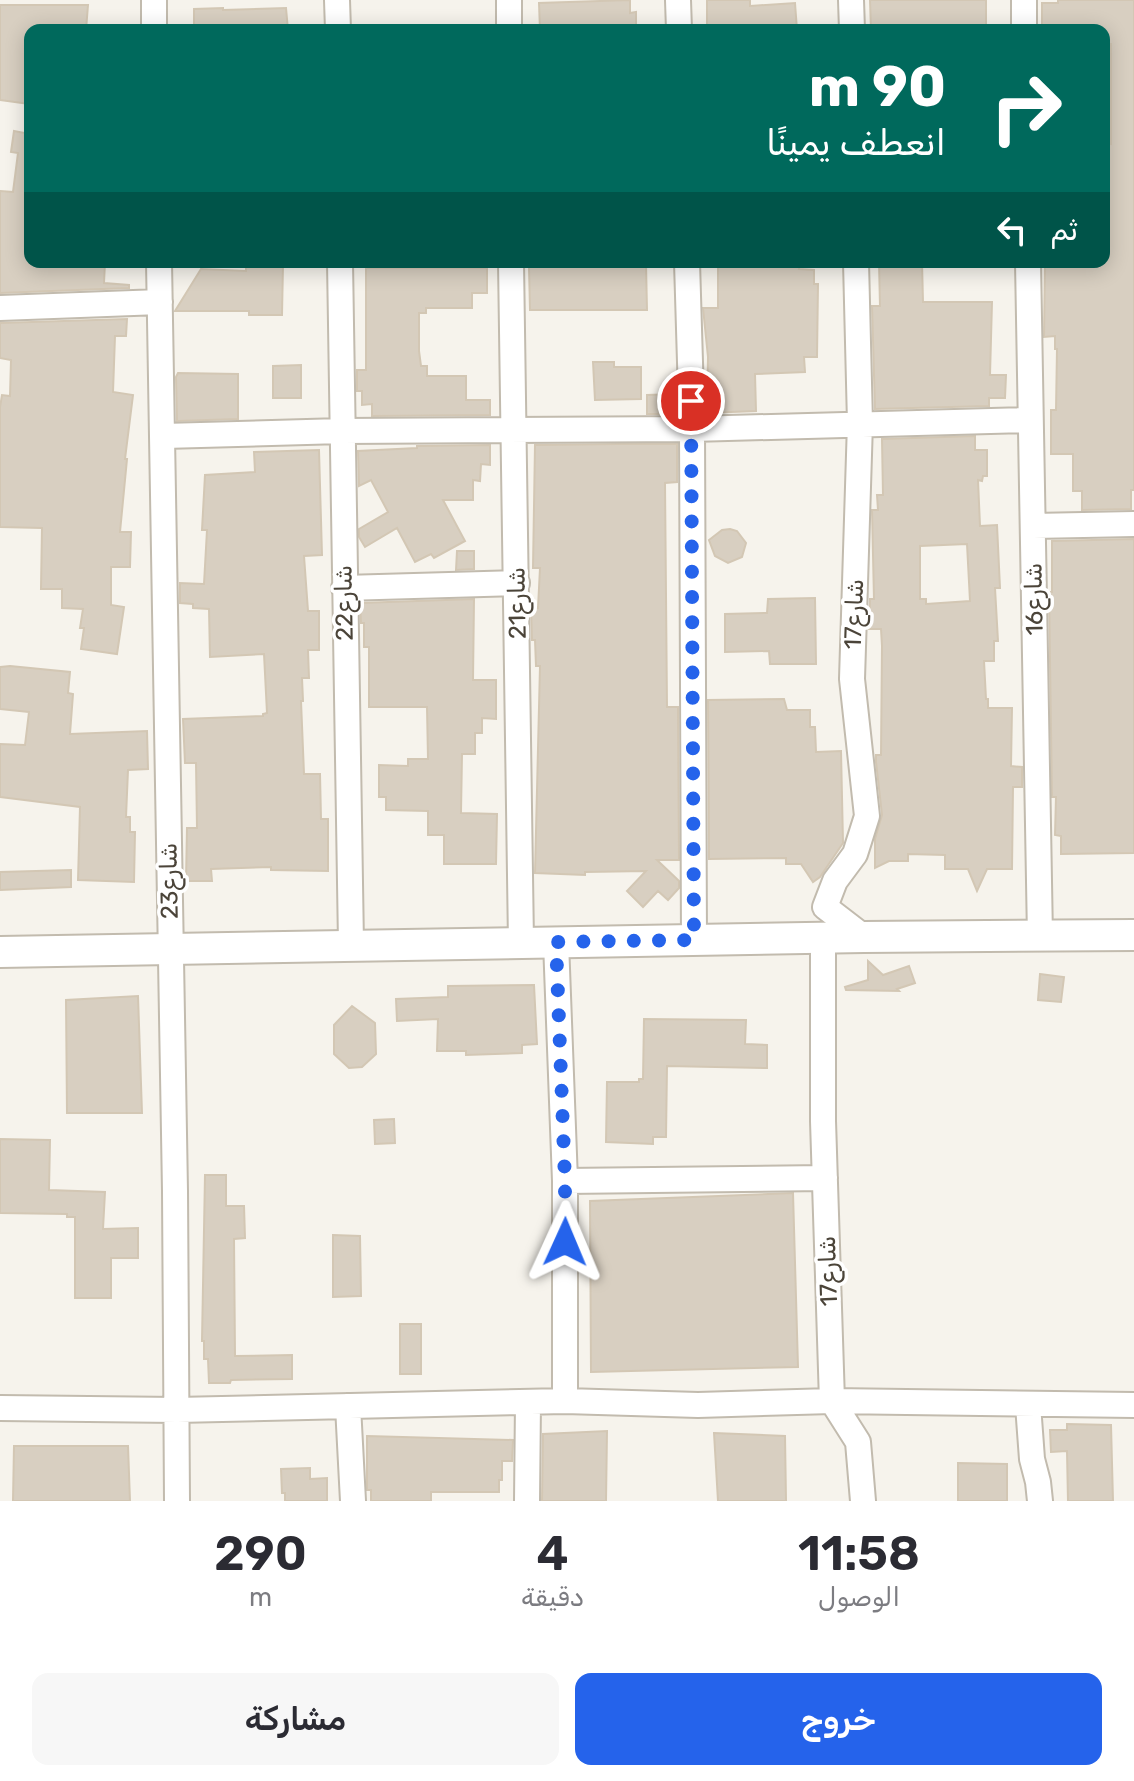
<!DOCTYPE html>
<html lang="ar">
<head>
<meta charset="utf-8">
<style>
  body { margin:0; font-family:Rubik,Cairo,sans-serif; background:#f7f7f7; color:#2b2b33; direction:rtl; height:100vh; display:flex; flex-direction:column; font-size:30px; white-space:nowrap }
  * { box-sizing:border-box; margin:0 }
  p { font-size:26px; color:#7c7c81 }
  .icon { flex:none; width:44px; height:44px; fill:none; stroke:currentColor; stroke-width:2; stroke-linecap:round; stroke-linejoin:round }
  .map { position:relative; height:1501px; overflow:hidden; direction:ltr }
  .drawer { display:flex; flex-direction:column; background:#fff; flex:1 }
  .drawer>* { flex:none }
  .banner { position:absolute; left:24px; top:24px; width:1086px; height:244px; border-radius:16px; box-shadow:0 4px 20px #0003; direction:rtl; background:#00695c; color:#fff; overflow:hidden }
  .pin { position:absolute; display:grid; place-items:center; width:68px; height:68px; color:#fff; margin:-34px; border:4px solid #fff; border-radius:50%; box-shadow:0 2px 8px #0007 }
  .me { position:absolute; width:88px; margin:-44px; rotate:1deg; stroke-linejoin:round; filter:drop-shadow(0 0 6px #0008) }
  .turn { display:flex; align-items:center; gap:28px; height:168px; padding:0 32px; font-size:36px }
  .turn .icon { width:104px; height:104px; stroke-width:2.5 }
  .turn b { display:block; font-size:56px; line-height:68px }
  .then { display:flex; align-items:center; height:76px; padding:0 32px; background:#0003; gap:16px; font-size:30px }
  .eta { display:flex; justify-content:space-evenly; align-items:center; height:136px; text-align:center }
  .eta b { font-size:48px; font-weight:600; line-height:56px }
  .action { display:flex; gap:16px; margin-top:auto; padding:16px 32px }
  .action a { flex:1; height:92px; border-radius:16px; background:#2563eb; color:#fff; font-size:32px; font-weight:600; line-height:92px; text-align:center }
  .action a+a { background:#f7f7f7; color:#2b2b33 }
  .map>svg:first-child { display:block }
</style>
</head>
<body>
<div class="map">
<svg width="1134" height="1501" viewBox="0 0 1134 1501">
  <rect width="100%" height="100%" fill="#f6f3ec"/>
  <path fill="#d8cfc1" stroke="#d3c7b4" stroke-width="2" fill-rule="evenodd" d="M 630,0 L 630,13 L 636,12 L 636,30 L 540,30 L 539,3 Z
    M 707,0 L 750,0 L 750,6 L 795,3 L 797,30 L 707,30 Z
    M 870,0 L 986,0 L 986,30 L 871,30 Z
    M 1058,0 L 1134,0 L 1134,490 L 1131,490 L 1131,509 L 1082,510 L 1082,491 L 1073,491 L 1073,454 L 1051,454 L 1051,410 L 1056,410 L 1057,349 L 1055,349 L 1055,336 L 1044,337 L 1045,262 L 1104,262 L 1104,143 L 1111,144 L 1111,44 L 1104,44 L 1104,30 L 1042,30 L 1042,3 L 1058,3 Z
    M 0,5 L 88,5 L 86,30 L 30,30 L 30,104 L 0,100 Z
    M 223,8 L 223,10 L 286,8 L 288,30 L 194,30 L 194,9 Z
    M 14,131 L 30,134 L 30,262 L 105,262 L 104,283 L 129,285 L 129,288 L 0,293 L 0,191 L 13,192 L 18,153 L 11,152 Z
    M 566,262 L 590,262 L 590,265 L 646,264 L 647,310 L 530,310 L 529,267 L 566,267 Z
    M 718,262 L 800,262 L 799,269 L 814,270 L 814,284 L 818,284 L 817,357 L 804,357 L 805,372 L 755,374 L 756,411 L 707,413 L 708,357 L 703,308 L 718,308 Z
    M 879,262 L 922,262 L 923,302 L 992,302 L 990,375 L 1006,375 L 1005,398 L 989,398 L 989,406 L 875,409 L 872,306 L 880,306 Z
    M 246,264 L 283,264 L 282,315 L 249,315 L 249,311 L 175,311 L 201,269 L 246,271 Z
    M 366,268 L 487,268 L 487,293 L 472,293 L 472,308 L 426,308 L 426,313 L 419,313 L 419,351 L 421,366 L 427,366 L 427,376 L 466,376 L 466,400 L 490,400 L 490,415 L 372,416 L 372,404 L 362,405 L 362,391 L 357,391 L 357,370 L 366,370 Z
    M 127,319 L 126,336 L 115,336 L 113,392 L 133,395 L 125,459 L 127,459 L 120,532 L 131,532 L 130,567 L 111,567 L 111,605 L 124,607 L 117,654 L 81,649 L 84,628 L 80,628 L 83,609 L 62,608 L 62,589 L 41,589 L 42,528 L 0,527 L 0,407 L 2,395 L 10,396 L 11,360 L 0,358 L 0,323 Z
    M 593,362 L 614,362 L 614,367 L 641,367 L 641,399 L 595,400 Z
    M 301,365 L 301,398 L 273,398 L 273,366 Z
    M 178,373 L 238,374 L 238,419 L 177,421 L 176,377 Z
    M 676,394 L 677,414 L 647,414 L 647,395 Z
    M 975,436 L 975,450 L 987,450 L 987,476 L 983,476 L 982,481 L 978,480 L 980,526 L 997,525 L 1000,588 L 995,588 L 998,641 L 994,641 L 994,661 L 984,661 L 986,699 L 988,699 L 988,708 L 1012,708 L 1011,766 L 1022,767 L 1022,787 L 1013,787 L 1012,869 L 987,869 L 977,891 L 968,869 L 945,869 L 945,855 L 908,854 L 908,861 L 889,861 L 875,868 L 875,839 L 882,815 L 876,762 L 876,755 L 881,755 L 882,646 L 881,629 L 869,629 L 870,599 L 874,599 L 872,510 L 878,510 L 877,495 L 883,495 L 882,439 ZM 967,544 L 970,601 L 926,604 L 926,599 L 920,599 L 920,546 Z
    M 617,444 L 677,444 L 677,482 L 665,483 L 667,707 L 678,707 L 679,860 L 657,860 L 679,881 L 679,888 L 668,900 L 658,891 L 643,907 L 627,891 L 646,871 L 585,872 L 585,875 L 535,873 L 540,666 L 536,666 L 535,640 L 532,640 L 531,607 L 538,608 L 540,568 L 533,568 L 535,445 Z
    M 490,445 L 490,465 L 481,464 L 480,481 L 473,480 L 473,500 L 443,500 L 465,541 L 434,558 L 431,554 L 415,562 L 397,528 L 365,547 L 359,537 L 359,529 L 388,512 L 371,480 L 359,486 L 358,451 L 417,448 L 417,446 Z
    M 319,450 L 322,555 L 304,556 L 308,611 L 319,611 L 319,650 L 308,650 L 309,678 L 302,678 L 303,701 L 301,701 L 304,774 L 320,774 L 321,819 L 328,819 L 328,871 L 271,870 L 271,867 L 211,869 L 212,881 L 186,881 L 187,828 L 197,828 L 196,763 L 185,763 L 183,719 L 263,716 L 263,714 L 267,713 L 264,654 L 210,657 L 209,609 L 193,608 L 193,604 L 180,603 L 180,583 L 204,584 L 207,530 L 202,530 L 205,475 L 255,472 L 254,452 Z
    M 730,529 L 737,531 L 746,543 L 742,557 L 728,563 L 715,556 L 709,540 L 722,530 Z
    M 1134,539 L 1134,853 L 1061,854 L 1061,836 L 1055,835 L 1056,797 L 1052,797 L 1049,592 L 1052,592 L 1052,541 Z
    M 457,551 L 474,551 L 474,569 L 456,570 Z
    M 815,598 L 816,664 L 770,664 L 769,651 L 725,652 L 725,614 L 767,613 L 768,599 Z
    M 474,599 L 473,680 L 496,680 L 496,719 L 482,718 L 482,733 L 475,733 L 475,754 L 462,754 L 461,813 L 497,814 L 496,864 L 444,864 L 444,835 L 428,835 L 428,811 L 386,810 L 386,797 L 379,797 L 379,765 L 408,766 L 408,759 L 428,759 L 427,707 L 369,707 L 369,647 L 364,647 L 364,623 L 361,623 L 360,603 Z
    M 10,666 L 70,672 L 68,693 L 73,694 L 70,734 L 147,731 L 148,769 L 128,770 L 126,817 L 130,817 L 130,832 L 135,832 L 134,882 L 78,880 L 80,807 L 0,797 L 0,744 L 25,745 L 29,712 L 0,709 L 0,667 Z
    M 784,699 L 787,710 L 810,710 L 810,727 L 815,727 L 816,752 L 841,751 L 843,843 L 820,877 L 813,882 L 801,864 L 786,864 L 786,858 L 709,859 L 708,700 Z
    M 71,870 L 71,887 L 0,890 L 0,872 Z
    M 868,961 L 883,975 L 909,966 L 915,983 L 897,989 L 899,991 L 846,990 L 845,987 L 868,980 Z
    M 1040,974 L 1064,977 L 1061,1002 L 1038,1000 Z
    M 534,985 L 537,1044 L 522,1045 L 522,1053 L 466,1055 L 466,1051 L 437,1051 L 438,1019 L 397,1021 L 396,999 L 448,997 L 448,986 Z
    M 138,996 L 142,1113 L 67,1113 L 66,1000 Z
    M 352,1006 L 375,1023 L 376,1054 L 362,1067 L 349,1068 L 334,1054 L 334,1025 Z
    M 644,1019 L 746,1020 L 745,1044 L 767,1045 L 767,1068 L 667,1066 L 666,1137 L 653,1137 L 653,1144 L 606,1142 L 607,1082 L 639,1082 L 639,1079 L 643,1079 Z
    M 394,1119 L 395,1143 L 375,1144 L 374,1120 Z
    M 0,1139 L 50,1140 L 49,1190 L 105,1192 L 103,1229 L 138,1228 L 138,1258 L 111,1258 L 111,1298 L 75,1298 L 75,1217 L 67,1217 L 67,1214 L 0,1213 Z
    M 205,1175 L 226,1175 L 226,1206 L 244,1206 L 245,1238 L 234,1239 L 235,1356 L 292,1355 L 292,1379 L 231,1380 L 230,1383 L 209,1383 L 208,1359 L 204,1359 L 204,1341 L 202,1341 Z
    M 793,1193 L 798,1367 L 591,1372 L 590,1201 Z
    M 333,1235 L 360,1236 L 361,1296 L 333,1297 Z
    M 400,1324 L 421,1324 L 421,1374 L 400,1374 Z
    M 1067,1424 L 1111,1425 L 1113,1501 L 1068,1501 L 1067,1451 L 1051,1452 L 1050,1430 L 1067,1430 Z
    M 607,1431 L 606,1501 L 542,1501 L 543,1434 Z
    M 714,1433 L 785,1436 L 786,1501 L 718,1501 Z
    M 367,1436 L 513,1440 L 512,1461 L 502,1461 L 502,1480 L 499,1480 L 499,1492 L 431,1492 L 431,1501 L 371,1501 L 371,1490 L 367,1490 Z
    M 14,1446 L 128,1446 L 130,1501 L 13,1501 Z
    M 958,1463 L 1007,1464 L 1007,1501 L 958,1501 Z
    M 310,1468 L 310,1479 L 327,1478 L 327,1501 L 285,1501 L 285,1493 L 282,1493 L 281,1469 Z"/>
  <g fill="none" stroke-linecap="round" stroke-linejoin="round">
    <g stroke="#c2bbae" stroke-width="28">
      <path id="minor" d="M 154,0 L 154,30
        M 337,0 L 338,30
        M 509,0 L 509,30
        M 678,0 L 679,30
        M 851,0 L 852,30
        M 1024,0 L 1024,30
        M 159,262 L 175,1191 L 177,1501
        M 340,262 L 351,944
        M 511,262 L 521,943
        M 687,262 L 692,429 L 694,940
        M 856,262 L 860,423 L 852,679 L 867,816 L 855,854 L 835,881 L 825,907 L 864,937
        M 1028,262 L 1040,937
        M 0,308 L 160,302
        M 164,436 L 342,431 L 692,429 L 1030,420
        M 1033,526 L 1134,524
        M 344,588 L 517,583
        M 823,938 L 823,1121 L 832,1401 L 858,1442 L 863,1501
        M 556,942 L 565,1181 L 565,1401
        M 565,1181 L 825,1178
        M 1028,1405 L 1032,1459 L 1038,1482 L 1040,1501
        M 348,1406 L 353,1501
        M 0,1408 L 177,1410 L 565,1401 L 698,1405 L 832,1401 L 1134,1405
        M 527,1501 L 528,1402"/>
    </g>
    <g stroke="#c2bbae" stroke-width="34">
      <path id="tertiary" d="M 0,952 L 864,937 L 1134,935"/>
    </g>
    <use href="#minor" stroke="#fff" stroke-width="24"/>
    <use href="#tertiary" stroke="#fff" stroke-width="30"/>
  </g>
  <g fill="none" stroke-linecap="round" stroke-linejoin="round">
    <path stroke="#2563eb" stroke-width="14" stroke-dasharray="0 25.2" d="M 565,1242 L 565,1181 L 556,942 L 694,940 L 691,401"/>
  </g>
  <g text-anchor="middle" dominant-baseline="central" stroke-width="7" stroke-linejoin="round" paint-order="stroke">
    <g font-size="24" fill="#4b4439" stroke="#fff">
      <text transform="translate(1034 599) rotate(-91)">شارع16</text>
      <text transform="translate(344 603) rotate(-91)">شارع22</text>
      <text transform="translate(517 603) rotate(-91)">شارع21</text>
      <text transform="translate(854 614) rotate(-88)">شارع17</text>
      <text transform="translate(169 881) rotate(-91)">شارع23</text>
      <text transform="translate(828 1271) rotate(-92)">شارع17</text>
    </g>
  </g>
</svg>
<div class="pin" style="left:691px;top:401px;background:#d93025"><svg class="icon" aria-label="arrive" viewBox="0 0 24 24"><path d="M6 21V4h12l-3 4 3 4H6"/></svg></div>
<svg class="me" style="left:565px;top:1242px" viewBox="-20 -20 40 40"><path d="M0-17L14 15 0 8-14 15z" fill="#2563eb" stroke="#fff" stroke-width="4"/></svg>
<div class="banner">
<div class="turn"><svg class="icon" aria-label="right" viewBox="0 0 24 24"><path d="M7 20v-9h11M14 6l5 5-5 5"/></svg><div><b>90 m</b>انعطف يمينًا</div></div>
<div class="then">ثم<svg class="icon" aria-label="left" viewBox="0 0 24 24"><path d="M17 20v-9H6M10 6l-5 5 5 5"/></svg></div>
</div>
</div>
<section class="drawer">
<div class="eta">
<div><b>11:58</b><p>الوصول</p></div>
<div><b>4</b><p>دقيقة</p></div>
<div><b>290</b><p>m</p></div>
</div>
<div class="action"><a>خروج</a><a>مشاركة</a></div>
</section>
</body>
</html>
